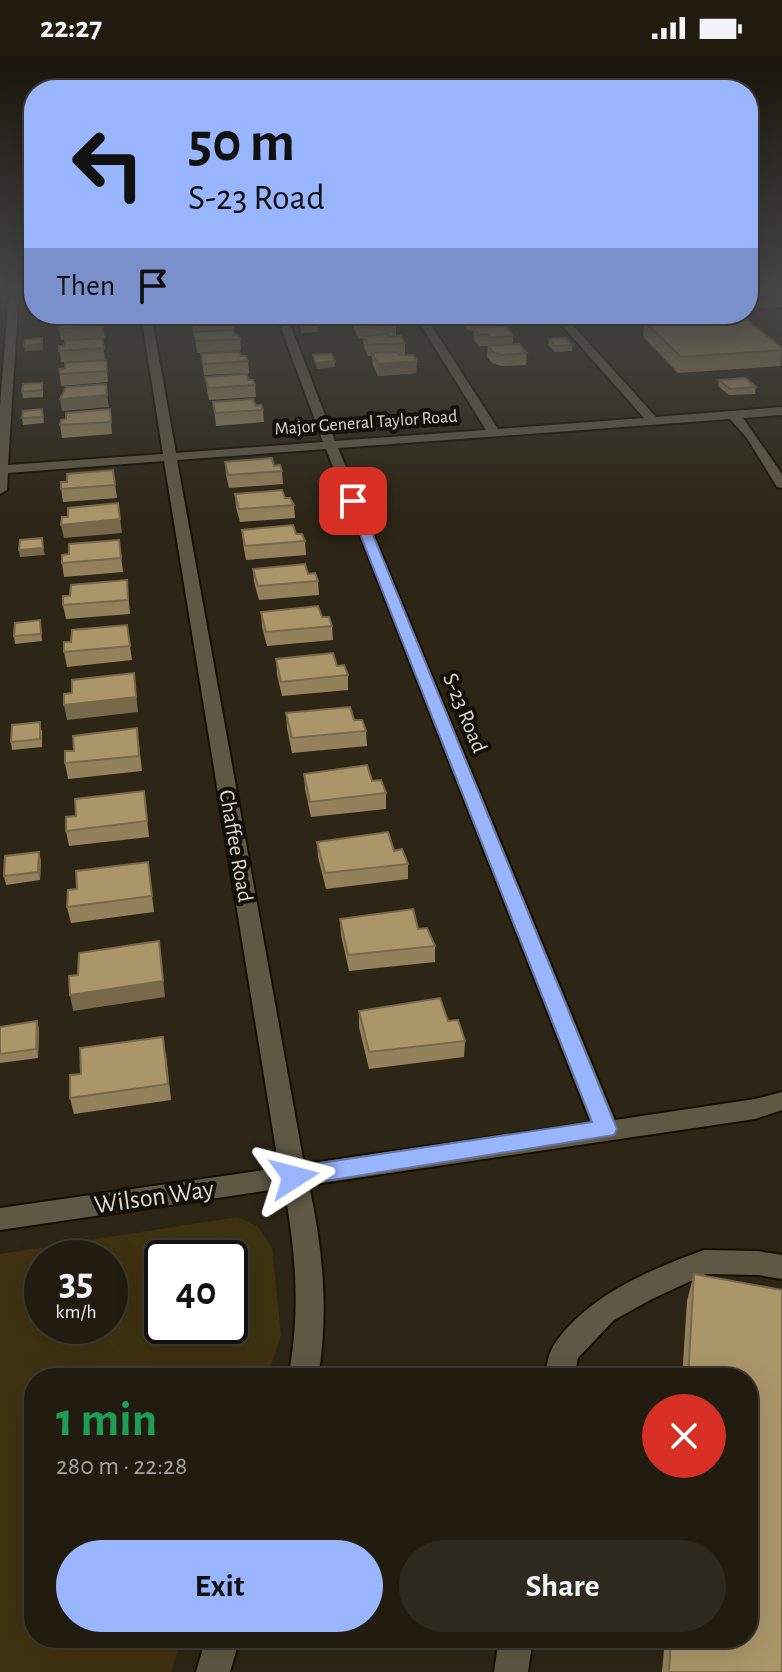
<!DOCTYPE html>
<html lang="en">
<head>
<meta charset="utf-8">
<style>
  body { margin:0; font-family:"Alegreya Sans",sans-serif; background:#2e291e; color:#f1f3f6; height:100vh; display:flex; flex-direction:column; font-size:30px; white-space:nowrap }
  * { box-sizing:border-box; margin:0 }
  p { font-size:26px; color:#a2a19f }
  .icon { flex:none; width:44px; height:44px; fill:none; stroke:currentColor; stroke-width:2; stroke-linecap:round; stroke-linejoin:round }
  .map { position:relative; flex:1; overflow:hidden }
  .details { position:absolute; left:24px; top:1312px; width:734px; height:280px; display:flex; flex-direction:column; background:#221c10; border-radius:32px; box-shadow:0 8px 32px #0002,0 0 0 2px #3f3a30 }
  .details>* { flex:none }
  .top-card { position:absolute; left:24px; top:24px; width:734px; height:244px; border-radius:32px; box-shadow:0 8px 32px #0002,0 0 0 2px #3f3a30; background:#99b5fd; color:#111; overflow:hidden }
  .speed { position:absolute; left:24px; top:1184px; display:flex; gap:16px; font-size:40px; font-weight:700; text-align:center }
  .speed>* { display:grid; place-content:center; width:104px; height:104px; border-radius:50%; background:#221c10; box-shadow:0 8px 32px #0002,0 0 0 2px #3f3a30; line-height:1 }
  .speed small { font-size:20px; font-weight:400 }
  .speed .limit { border:4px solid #111; border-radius:12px; background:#fff; color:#111 }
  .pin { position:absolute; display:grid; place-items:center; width:68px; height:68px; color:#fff; margin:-34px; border-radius:16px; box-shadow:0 4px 12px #0006 }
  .me { position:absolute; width:88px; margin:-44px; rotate:81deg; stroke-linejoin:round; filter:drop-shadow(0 0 6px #0008) }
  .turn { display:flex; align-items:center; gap:28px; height:168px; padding:0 32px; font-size:36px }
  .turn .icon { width:104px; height:104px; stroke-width:2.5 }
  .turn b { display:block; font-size:56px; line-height:68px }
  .then { display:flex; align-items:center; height:76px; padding:0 32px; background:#0003; gap:16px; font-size:30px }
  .round { display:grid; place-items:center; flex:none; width:84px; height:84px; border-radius:42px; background:#2e291e }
  .headline { display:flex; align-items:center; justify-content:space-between; height:136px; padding:0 32px }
  h1 { font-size:48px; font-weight:600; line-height:60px; color:#1e9e55 }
  .button { display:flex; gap:16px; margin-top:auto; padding:16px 32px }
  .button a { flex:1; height:92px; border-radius:48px; background:#99b5fd; color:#111; font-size:32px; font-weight:600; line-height:92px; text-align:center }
  .button a+a { background:#2e291e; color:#f1f3f6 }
  .status { display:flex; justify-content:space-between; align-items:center; height:56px; padding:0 40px; background:#221c10; direction:ltr }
  .status svg { height:22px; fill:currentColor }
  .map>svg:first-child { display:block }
</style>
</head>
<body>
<div class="status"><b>22:27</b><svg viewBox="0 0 49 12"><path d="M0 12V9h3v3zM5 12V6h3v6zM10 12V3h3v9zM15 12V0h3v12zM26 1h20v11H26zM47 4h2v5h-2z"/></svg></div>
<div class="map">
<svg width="782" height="1616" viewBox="0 0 782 1616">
  <rect width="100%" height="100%" fill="#2d2616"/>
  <path fill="#3f3211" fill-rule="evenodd" d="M 237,1161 L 258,1171 L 272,1191 L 281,1279 L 267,1322 L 34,1322 L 34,1582 L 182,1582 L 171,1616 L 0,1616 L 0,1198 ZM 42,1202 L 110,1202 L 110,1270 L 42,1270 ZM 162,1202 L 230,1202 L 230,1270 L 162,1270 Z"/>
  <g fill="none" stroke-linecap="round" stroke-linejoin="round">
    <g stroke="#160f02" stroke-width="4">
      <path id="minor" d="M 9,234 L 19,234 L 8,409 L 163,398 L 141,258 L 151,258 L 176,397 L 323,386 L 276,258 L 286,258 L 335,385 L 486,374 L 414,258 L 424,258 L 498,373 L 644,362 L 552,258 L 628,258 L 623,261 L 569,265 L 656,361 L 782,351 L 782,359 L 743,362 L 782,418 L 782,432 L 777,431 L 747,382 L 730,363 L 338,392 L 615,1064 L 755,1043 L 782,1036 L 782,1054 L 755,1063 L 309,1129 C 323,1194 329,1256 318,1322 L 288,1322 C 301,1257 296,1196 284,1132 L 0,1174 L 0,1152 L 279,1112 L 164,405 L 8,417 L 7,434 L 0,438 L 0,350 ZM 326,393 L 591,1067 L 304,1108 L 177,404 Z
        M 782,245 L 782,251 L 748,253 L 748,247 Z
        M 704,1194 L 758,1195 L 782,1199 L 782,1223 L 758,1219 L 706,1218 L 652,1243 L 614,1264 L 578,1302 L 574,1322 L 544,1322 C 547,1310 548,1296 556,1286 C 589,1239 651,1213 704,1194 Z
        M 206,1582 L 240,1582 L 230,1616 L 196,1616 Z
        M 499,1582 L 533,1582 L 528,1616 L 494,1616 Z"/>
    </g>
    <use href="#minor" fill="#5f5846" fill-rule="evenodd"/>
  </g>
  <path fill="#92815a" d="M 34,244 L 34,255 L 27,255 L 26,249 Z
    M 59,258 L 101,258 L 105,282 L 61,284 L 59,273 L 64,264 L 60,264 Z
    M 191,258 L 233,262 L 234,273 L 193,276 Z
    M 347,258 L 385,258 L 385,263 L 396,269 L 396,280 L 405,287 L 405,298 L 399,298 L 417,305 L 416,317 L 378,320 L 373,309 L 372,300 L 368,300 L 364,291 L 363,282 L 359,283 L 354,273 L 354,266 L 350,266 Z
    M 463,258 L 496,258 L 501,264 L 500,271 L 513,280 L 513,288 L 527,297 L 526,309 L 502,310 L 492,307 L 487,301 L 488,290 L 479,290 L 474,284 L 474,275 L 468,274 L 463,267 Z
    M 523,258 L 544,258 L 544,262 L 528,263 Z
    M 645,266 L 782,292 L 781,310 L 678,317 L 643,281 Z
    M 194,276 L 234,279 L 240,283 L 241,294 L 197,297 Z
    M 102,282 L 105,304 L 61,306 L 59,290 Z
    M 549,283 L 572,289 L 572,295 L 555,296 L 548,289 Z
    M 201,298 L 241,300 L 248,305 L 249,317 L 204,319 Z
    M 106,304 L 108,326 L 61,330 L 59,313 Z
    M 205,321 L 248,324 L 255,329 L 256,341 L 209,344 Z
    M 719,324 L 756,331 L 755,338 L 729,339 L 718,330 Z
    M 43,333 L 43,341 L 23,342 L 22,336 Z
    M 213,346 L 256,350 L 263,354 L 264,366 L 216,370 Z
    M 42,353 L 44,367 L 23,369 L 22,362 Z
    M 110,353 L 112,378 L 62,382 L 60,369 Z
    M 225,406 L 274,410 L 282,415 L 283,428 L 229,432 L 226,419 Z
    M 113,414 L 117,442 L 63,446 L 61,433 L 67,426 Z
    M 235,438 L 294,449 L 295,462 L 240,466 L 236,451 Z
    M 242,474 L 296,478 L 305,485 L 306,499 L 246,504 L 243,487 Z
    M 119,484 L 123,516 L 64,521 L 62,507 Z
    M 253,513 L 308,518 L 318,525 L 319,539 L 259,544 L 254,526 Z
    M 127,524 L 130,558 L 66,563 L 63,549 L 70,540 Z
    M 261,556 L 322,561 L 332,570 L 333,584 L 267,590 L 262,571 Z
    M 40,564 L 42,585 L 15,588 L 14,580 Z
    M 127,569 L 132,604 L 67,611 L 64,596 L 71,586 Z
    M 276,603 L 337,610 L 348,619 L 348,634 L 282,640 L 277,618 Z
    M 286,657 L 354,664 L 366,675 L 367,690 L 292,697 L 287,672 Z
    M 42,674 L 42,691 L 12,694 L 11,686 Z
    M 139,688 L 142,715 L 68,723 L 65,707 Z
    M 304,718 L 372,725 L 386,737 L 386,753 L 311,761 L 305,733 Z
    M 144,735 L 149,781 L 69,790 L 66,775 L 76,760 Z
    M 317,786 L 394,795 L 408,808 L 408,823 L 326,833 L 318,801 Z
    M 41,804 L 40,824 L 6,829 L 4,820 Z
    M 150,822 L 154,856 L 71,867 L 67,851 Z
    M 340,863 L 418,873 L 435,890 L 435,906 L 349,915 L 341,879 Z
    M 359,955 L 448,965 L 465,985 L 464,1001 L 369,1013 L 359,971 Z
    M 37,965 L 39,973 L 38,1002 L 0,1007 L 0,971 Z
    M 166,997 L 171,1044 L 74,1058 L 70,1042 Z
    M 694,1218 L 782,1234 L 782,1616 L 662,1616 L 665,1582 L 748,1582 L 748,1322 L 682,1322 L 687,1245 Z"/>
  <path fill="#77694a" d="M 501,264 L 500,275 L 477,276 L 478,265 Z
    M 317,270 L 318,276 L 301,277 L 301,271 Z
    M 42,282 L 43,294 L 25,295 L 24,290 Z
    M 335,305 L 335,311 L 317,313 L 316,307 Z
    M 417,305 L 416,317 L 378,320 L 378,308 Z
    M 107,339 L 109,351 L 62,355 L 60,343 Z
    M 118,447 L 122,477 L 64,482 L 61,469 Z
    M 43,492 L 45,499 L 20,501 L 19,494 Z
    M 134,617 L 138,656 L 67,664 L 64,649 Z
    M 39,796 L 41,804 L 40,824 L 38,816 Z
    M 159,885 L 165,941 L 73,955 L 70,939 Z
    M 37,965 L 39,973 L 38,1002 L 36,993 Z"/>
  <path fill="#aa9669" stroke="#77694a" stroke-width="2" d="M 26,244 L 34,244 L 34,249 L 26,249 Z
    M 191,258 L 230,258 L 233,262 L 192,265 Z
    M 465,258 L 496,258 L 501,264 L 478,265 L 468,263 Z
    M 377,260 L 379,264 L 391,263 L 396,269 L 359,272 L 354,262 Z
    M 742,260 L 782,292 L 782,294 L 681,301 L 645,266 Z
    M 102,261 L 104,270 L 59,273 L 64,264 Z
    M 315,263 L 317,270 L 301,271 L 298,264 Z
    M 506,270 L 513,280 L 490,282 L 487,278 L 479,279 L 474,272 Z
    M 233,274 L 234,279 L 238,279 L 240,283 L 196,285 L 194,276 Z
    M 387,278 L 389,281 L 401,280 L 405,287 L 368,289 L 363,280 Z
    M 42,282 L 42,288 L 24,290 L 25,284 Z
    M 102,282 L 104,292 L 59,295 L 59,290 L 64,290 L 65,285 Z
    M 566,282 L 572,289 L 555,290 L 549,283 Z
    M 519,288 L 527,297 L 502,299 L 493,296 L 488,290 Z
    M 239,295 L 241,300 L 246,300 L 248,305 L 203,308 L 201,298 Z
    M 397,296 L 400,299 L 413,299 L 417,305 L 378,308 L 372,297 Z
    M 331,298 L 335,305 L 316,307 L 313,299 Z
    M 106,304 L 107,315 L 60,318 L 59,313 L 65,312 L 65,307 Z
    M 247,318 L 248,324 L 253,324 L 255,329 L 208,332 L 205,321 Z
    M 745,322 L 756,331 L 730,333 L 719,324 Z
    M 42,327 L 42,334 L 22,336 L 23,328 Z
    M 106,328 L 107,339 L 60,343 L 66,331 Z
    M 253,343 L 256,350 L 261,349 L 263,354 L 215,357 L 213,346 Z
    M 42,353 L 43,361 L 22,362 L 23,355 Z
    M 110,353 L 111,366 L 60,369 L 61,364 L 66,363 L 66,357 Z
    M 272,402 L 274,410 L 280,409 L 282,415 L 228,419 L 225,406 Z
    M 113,414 L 115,429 L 61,433 L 61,426 L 67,426 L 67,418 Z
    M 282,434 L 285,442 L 290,442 L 294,449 L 239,453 L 235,438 Z
    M 118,447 L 120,463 L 61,469 L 62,461 L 68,461 L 68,452 Z
    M 293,469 L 296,478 L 302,478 L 305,485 L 245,490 L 242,474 Z
    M 42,482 L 43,492 L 19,494 L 20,484 Z
    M 119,484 L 121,502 L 62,507 L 62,499 L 69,498 L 69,488 Z
    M 305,508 L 308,518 L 315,517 L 318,525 L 258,530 L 253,513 Z
    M 127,524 L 128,544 L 63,549 L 63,540 L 70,540 L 71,529 Z
    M 318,550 L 322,561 L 329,561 L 332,570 L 266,576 L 261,556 Z
    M 40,564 L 41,578 L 14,580 L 15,567 Z
    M 127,569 L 130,590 L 64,596 L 64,586 L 71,586 L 72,574 Z
    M 333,597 L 337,610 L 344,609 L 348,619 L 281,626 L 276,603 Z
    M 134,617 L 136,641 L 64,649 L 64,638 L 72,637 L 72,624 Z
    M 350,651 L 354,664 L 362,664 L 366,675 L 292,682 L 286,657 Z
    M 40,666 L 40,683 L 11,686 L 12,669 Z
    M 137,672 L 139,700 L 65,707 L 65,695 L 74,695 L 73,680 Z
    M 367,709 L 372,725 L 381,724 L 386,737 L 310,746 L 304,718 Z
    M 144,735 L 147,765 L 66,775 L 66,761 L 76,760 L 75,743 Z
    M 388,776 L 394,795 L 402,793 L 408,808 L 325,817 L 317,786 Z
    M 39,796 L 38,816 L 4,820 L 5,800 Z
    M 148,806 L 152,840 L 67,851 L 68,834 L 77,833 L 76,815 Z
    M 413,853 L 418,873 L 427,872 L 435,890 L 348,899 L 340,863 Z
    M 159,885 L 163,925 L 70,939 L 69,920 L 78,919 L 79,897 Z
    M 440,942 L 448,965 L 458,964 L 465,985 L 369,996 L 359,955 Z
    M 37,965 L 36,993 L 0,998 L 0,971 Z
    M 163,981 L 168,1028 L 70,1042 L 70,1019 L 81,1018 L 80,992 Z
    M 694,1218 L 782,1234 L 782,1616 L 669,1616 L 671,1582 L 748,1582 L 748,1322 L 688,1322 Z"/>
  <linearGradient id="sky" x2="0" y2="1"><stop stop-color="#19150c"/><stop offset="0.51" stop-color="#464747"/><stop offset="1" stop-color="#464747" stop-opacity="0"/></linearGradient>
  <rect width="782" height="461" fill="url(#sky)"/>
  <path fill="#99b5fd" stroke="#6376a4" stroke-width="2" d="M 349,442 L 359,445 L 617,1073 L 614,1079 L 294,1130 L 286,1127 L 282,1121 L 286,1114 L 294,1111 L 592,1066 L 347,445 Z"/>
  <g text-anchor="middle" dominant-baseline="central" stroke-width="8" stroke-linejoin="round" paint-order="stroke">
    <g font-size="18" fill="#dedad0" stroke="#131009">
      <text transform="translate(366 367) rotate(-4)">Major General Taylor Road</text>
    </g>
    <g font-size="22" fill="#dedad0" stroke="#131009">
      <text transform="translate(465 657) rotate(68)">S-23 Road</text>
      <text transform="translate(236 790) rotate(80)">Chaffee Road</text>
    </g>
    <g font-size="26" fill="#dedad0" stroke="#131009">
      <text transform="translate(154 1141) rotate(-8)">Wilson Way</text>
    </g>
  </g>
</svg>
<div class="speed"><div>35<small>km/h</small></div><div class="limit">40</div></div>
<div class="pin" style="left:353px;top:445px;background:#d93025"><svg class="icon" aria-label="arrive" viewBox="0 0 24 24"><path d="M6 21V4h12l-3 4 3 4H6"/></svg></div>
<svg class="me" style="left:294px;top:1121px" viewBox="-20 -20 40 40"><path d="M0-17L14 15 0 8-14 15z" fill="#99b5fd" stroke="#fff" stroke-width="4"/></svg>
<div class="top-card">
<div class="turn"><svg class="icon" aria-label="left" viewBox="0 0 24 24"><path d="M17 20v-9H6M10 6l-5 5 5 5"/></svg><div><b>50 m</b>S-23 Road</div></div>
<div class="then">Then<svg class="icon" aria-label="arrive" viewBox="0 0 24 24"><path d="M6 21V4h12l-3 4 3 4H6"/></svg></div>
</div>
<section class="details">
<div class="headline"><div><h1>1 min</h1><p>280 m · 22:28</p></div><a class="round" style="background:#d93025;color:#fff"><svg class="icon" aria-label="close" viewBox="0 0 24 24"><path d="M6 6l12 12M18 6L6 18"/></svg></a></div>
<div class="button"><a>Exit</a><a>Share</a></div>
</section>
</div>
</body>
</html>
